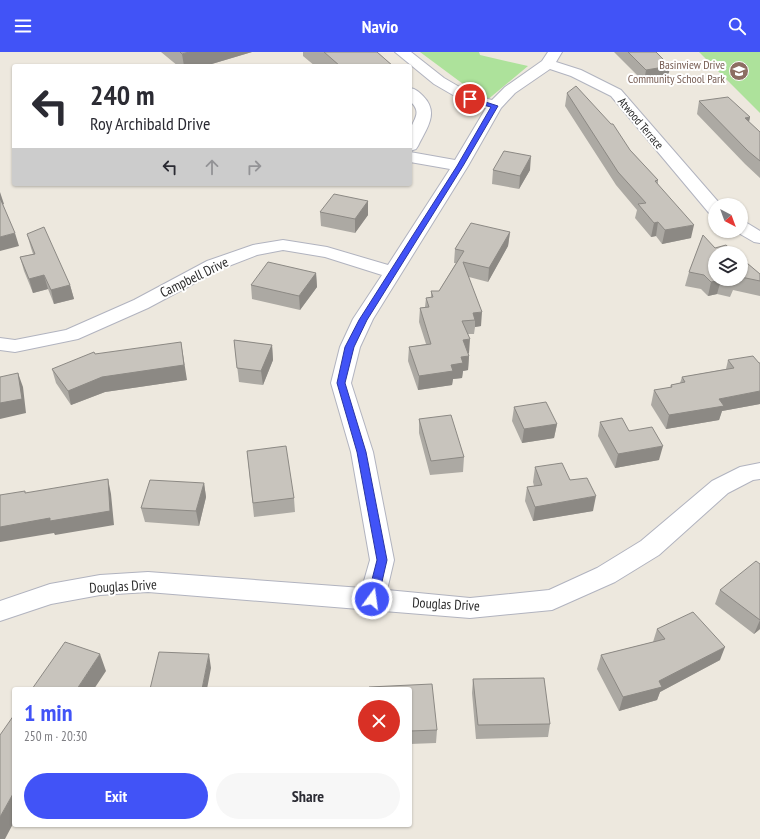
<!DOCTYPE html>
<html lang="en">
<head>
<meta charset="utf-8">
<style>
  body { margin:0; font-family:"PT Sans Narrow",sans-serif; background:#f7f7f7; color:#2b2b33; height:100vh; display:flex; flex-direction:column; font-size:15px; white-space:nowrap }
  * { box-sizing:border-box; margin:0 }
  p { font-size:13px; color:#7c7c81 }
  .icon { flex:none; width:22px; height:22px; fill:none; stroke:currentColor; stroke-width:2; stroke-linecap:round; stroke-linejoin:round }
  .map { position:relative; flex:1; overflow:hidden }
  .details { position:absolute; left:12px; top:635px; width:400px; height:140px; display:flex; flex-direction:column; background:#fff; border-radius:4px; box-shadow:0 1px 3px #0004 }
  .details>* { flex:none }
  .top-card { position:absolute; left:12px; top:12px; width:400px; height:122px; border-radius:4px; box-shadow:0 1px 3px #0004; background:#fff; color:#2b2b33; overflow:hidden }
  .needle { width:26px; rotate:139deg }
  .fabs { position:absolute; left:708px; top:146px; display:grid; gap:8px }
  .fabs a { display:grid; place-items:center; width:40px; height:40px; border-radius:50%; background:#fff; box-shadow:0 1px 3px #0004; font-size:20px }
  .pin { position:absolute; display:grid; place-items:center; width:34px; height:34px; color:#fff; margin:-17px; border:2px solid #fff; border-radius:50%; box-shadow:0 1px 4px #0007 }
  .me { position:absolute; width:44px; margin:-22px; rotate:14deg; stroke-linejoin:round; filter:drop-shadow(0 0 3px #0008) }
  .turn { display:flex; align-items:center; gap:14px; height:84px; padding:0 12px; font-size:18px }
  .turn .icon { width:52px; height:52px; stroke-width:2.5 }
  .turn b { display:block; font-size:28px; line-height:34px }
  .lanes { display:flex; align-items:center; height:38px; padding:0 12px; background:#0003; justify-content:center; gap:20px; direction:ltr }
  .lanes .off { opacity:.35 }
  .round { display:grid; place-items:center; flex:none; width:42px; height:42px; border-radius:21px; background:#f7f7f7 }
  .overview { display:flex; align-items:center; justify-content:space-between; height:68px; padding:0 12px }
  h1 { font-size:24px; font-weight:700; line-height:30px; color:#4153f7 }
  .button { display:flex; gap:8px; margin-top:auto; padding:8px 12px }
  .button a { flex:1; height:46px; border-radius:24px; background:#4153f7; color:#fff; font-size:16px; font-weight:700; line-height:46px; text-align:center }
  .button a+a { background:#f7f7f7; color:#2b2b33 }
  header { display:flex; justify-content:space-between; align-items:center; height:52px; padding:0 12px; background:#4153f7; color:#fff; font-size:18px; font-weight:700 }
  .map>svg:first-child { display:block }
</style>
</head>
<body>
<header><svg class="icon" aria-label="menu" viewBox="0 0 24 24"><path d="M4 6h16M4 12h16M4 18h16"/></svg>Navio<svg class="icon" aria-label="search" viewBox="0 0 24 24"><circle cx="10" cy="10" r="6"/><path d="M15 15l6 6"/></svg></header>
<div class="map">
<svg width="760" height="787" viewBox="0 0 760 787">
  <rect width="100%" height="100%" fill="#ede8de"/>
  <path fill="#ade29b" d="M 420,0 L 479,0 L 480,3 L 528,14 L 486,49 Z
    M 699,0 L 760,0 L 760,61 Z"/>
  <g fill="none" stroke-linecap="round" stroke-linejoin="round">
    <g stroke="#b1b3bf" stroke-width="2">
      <path id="minor" d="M 395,0 L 411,0 L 444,26 L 475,44 L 492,48 L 505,35 L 542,9 L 548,0 L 562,0 L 556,10 L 581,18 L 621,38 L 721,153 L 715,153 L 715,162 L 709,161 L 611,44 L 571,24 L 550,17 L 515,41 L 501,56 L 468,114 L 373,267 L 360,295 L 351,331 L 373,400 L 394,508 L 387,538 L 470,546 L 549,538 L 597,516 L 641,489 L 712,429 L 740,415 L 760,411 L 760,427 L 753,428 L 728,441 L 659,503 L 615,530 L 552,558 L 470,566 L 148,540 L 100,543 L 51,552 L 0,569 L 0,549 L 50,532 L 100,523 L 148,520 L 362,536 L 370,508 L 351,400 L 331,331 L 340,295 L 353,267 L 382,223 L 325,205 L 283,198 L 257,203 L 221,217 L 148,256 L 78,287 L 15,300 L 0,298 L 0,286 L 15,288 L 66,278 L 134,248 L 207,209 L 253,193 L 283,188 L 327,195 L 388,213 L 450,117 L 410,110 L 410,100 L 455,108 L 486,56 L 465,50 L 434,32 Z
        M 410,36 C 416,37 419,40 423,44 C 440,61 426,77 418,94 L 416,97 L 410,99 C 410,93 409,85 410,79 C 413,67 423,61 410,49 Z
        M 741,170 L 747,171 L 760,179 L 760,191 L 754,190 L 735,179 L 741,179 Z"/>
    </g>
    <use href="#minor" fill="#fff" fill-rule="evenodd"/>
  </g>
  <path fill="#aca9a3" d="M 161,0 L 252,0 L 205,14 L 178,14 Z
    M 303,0 L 377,0 L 393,14 L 315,14 L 303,4 Z
    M 614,0 L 656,0 L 670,14 L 668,26 L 644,30 Z
    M 567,41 L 630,98 L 658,128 L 658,132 L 691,186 L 662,192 L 656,184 L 651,185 L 635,166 L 637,158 L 616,133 L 565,54 Z
    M 699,49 L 750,65 L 749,70 L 760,80 L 760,126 L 745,112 L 697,62 Z
    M 493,118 L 530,118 L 519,137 L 492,132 Z
    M 368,149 L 368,163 L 355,181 L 321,174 L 320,160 Z
    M 510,180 L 508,194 L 488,230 L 469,225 L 481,274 L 475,275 L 474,282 L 468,282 L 469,301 L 468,302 L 469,304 L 468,318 L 463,319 L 462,326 L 453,327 L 452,333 L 418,338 L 408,309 L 409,295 L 426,292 L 419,270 L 420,256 L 425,255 L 426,246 L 431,245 L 431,239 L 439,239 L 456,211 L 454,211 L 455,197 Z
    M 27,182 L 70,233 L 74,247 L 54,252 L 48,237 L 33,241 L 24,219 L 20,205 L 33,202 L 31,196 Z
    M 703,183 L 715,227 L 741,227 L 741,206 L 760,222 L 760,244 L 733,238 L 730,245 L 717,242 L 708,244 L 701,237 L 685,234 L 689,220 Z
    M 316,221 L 317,235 L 300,258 L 252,247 L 251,233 Z
    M 234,288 L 272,293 L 273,308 L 263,333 L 239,330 Z
    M 95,302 L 187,328 L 105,340 L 71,353 L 56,331 L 52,317 Z
    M 728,308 L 760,311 L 760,352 L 722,359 L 719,368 L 666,377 L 651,353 L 654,338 L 670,336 L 671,333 L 680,331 L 682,325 L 726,317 Z
    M 514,355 L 557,372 L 554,386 L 522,391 L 512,369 Z
    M 419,367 L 464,405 L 463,420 L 430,423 L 419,381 Z
    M 600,370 L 629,379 L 659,408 L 615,416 L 598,384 Z
    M 247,399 L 294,446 L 295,460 L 254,465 Z
    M 535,415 L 570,428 L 593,459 L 533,469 L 525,449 L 527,435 L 534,434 L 533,430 Z
    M 204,431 L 206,445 L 199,474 L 145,470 L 141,456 Z
    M 760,512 L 760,577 L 754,582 L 715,552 L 720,538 Z
    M 657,577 L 720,608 L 660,640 L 657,648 L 619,659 L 597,617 L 601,603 L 653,590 Z
    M 473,627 L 550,672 L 548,685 L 476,687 L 472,641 Z
    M 410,637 L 437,678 L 436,691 L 410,692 Z"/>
  <path fill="#8c8984" d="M 189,0 L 252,0 L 205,14 L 184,14 L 182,2 Z
    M 670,14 L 668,26 L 644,30 L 646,18 Z
    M 750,65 L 747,78 L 745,66 Z
    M 531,104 L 530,118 L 519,137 L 520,124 Z
    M 0,140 L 4,152 L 1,153 L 0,148 Z
    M 368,149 L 368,163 L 355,181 L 355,167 Z
    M 658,170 L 656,184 L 651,185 L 654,171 Z
    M 694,173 L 691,186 L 662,192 L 665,178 Z
    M 510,180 L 508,194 L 488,230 L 489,216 Z
    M 15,181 L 19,194 L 0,199 L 0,185 Z
    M 316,221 L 317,235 L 300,258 L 299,244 Z
    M 44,223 L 48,237 L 33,241 L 29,227 Z
    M 721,228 L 717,242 L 708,244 L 711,230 Z
    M 70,233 L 74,247 L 54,252 L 51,238 Z
    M 482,260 L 481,274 L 475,275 L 475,268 L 473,261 Z
    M 470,287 L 469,301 L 462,303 L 463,288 Z
    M 181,290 L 187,328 L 105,340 L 71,353 L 68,339 Z
    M 272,293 L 273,308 L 263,333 L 261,319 Z
    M 469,304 L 468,318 L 463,319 L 462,326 L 453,327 L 452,333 L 418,338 L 419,324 L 451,313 L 461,305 Z
    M 18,321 L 23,335 L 26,361 L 0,367 L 0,351 Z
    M 760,339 L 760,352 L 722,359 L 719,368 L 666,377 L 669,363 L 719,347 Z
    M 557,372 L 554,386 L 522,391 L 524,377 Z
    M 663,394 L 659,408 L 615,416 L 618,402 Z
    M 108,427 L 111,442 L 114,473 L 55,483 L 54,481 L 0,490 L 0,475 Z
    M 204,431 L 206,445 L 199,474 L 196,459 Z
    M 596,444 L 593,459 L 533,469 L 535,455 Z
    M 760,568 L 760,577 L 754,582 Z
    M 725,595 L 720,608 L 660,640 L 657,648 L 619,659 L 623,645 L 659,629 Z
    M 100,602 L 106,619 L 94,637 L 77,637 Z
    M 209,602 L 211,616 L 207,637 L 202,637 Z
    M 14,740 L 14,770 L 5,787 L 0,787 L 0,765 Z"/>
  <path fill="#c8c4bd" stroke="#8c8984" d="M 180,0 L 189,0 L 182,2 Z
    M 324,0 L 377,0 L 393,14 L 340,14 Z
    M 628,0 L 656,0 L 670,14 L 646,18 Z
    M 576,34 L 611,72 L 613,72 L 630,98 L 658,128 L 655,129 L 694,173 L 665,178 L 658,170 L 654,171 L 638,152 L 646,151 L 618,120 L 567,41 Z
    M 728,45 L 750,65 L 745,66 L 760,80 L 760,109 L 748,99 L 699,49 Z
    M 504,99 L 531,104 L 520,124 L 493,118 Z
    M 334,142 L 368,149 L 355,167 L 320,160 Z
    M 0,146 L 15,181 L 0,185 Z
    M 471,171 L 510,180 L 489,216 L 463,210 L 482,260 L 473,261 L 475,268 L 462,269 L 470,287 L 463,288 L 469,304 L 461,305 L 463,311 L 451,313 L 453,319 L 419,324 L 409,295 L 431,292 L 420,256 L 429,255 L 426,246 L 433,245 L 431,239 L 439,239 L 464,199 L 455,197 Z
    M 44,175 L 70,233 L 51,238 L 44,223 L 29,227 L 20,205 L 35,202 L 27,182 Z
    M 703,183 L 715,196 L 726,193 L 735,201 L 715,201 L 715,227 L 736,227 L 734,231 L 721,228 L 711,230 L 704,223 L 689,220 Z
    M 741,206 L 760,222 L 760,229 L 741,225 Z
    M 268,210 L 316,221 L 299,244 L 251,233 Z
    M 234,288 L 272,293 L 261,319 L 237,316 Z
    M 181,290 L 184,313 L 102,325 L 68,339 L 52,317 L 94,300 L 95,302 Z
    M 753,304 L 759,311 L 760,311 L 760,339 L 719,347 L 724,354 L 669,363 L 654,338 L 672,335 L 671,333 L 685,330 L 682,325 L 734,316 L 728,308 Z
    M 18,321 L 22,347 L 0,351 L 0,325 Z
    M 546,350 L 557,372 L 524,377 L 514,355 Z
    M 451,363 L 464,405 L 431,409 L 419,367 Z
    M 622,366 L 629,379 L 652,375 L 663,394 L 618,402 L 600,370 Z
    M 286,394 L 294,446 L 253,451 L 247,399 Z
    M 562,411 L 570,428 L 587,426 L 596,444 L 535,455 L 527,435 L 542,433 L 535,415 Z
    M 108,427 L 110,459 L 50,469 L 50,466 L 0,475 L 0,443 L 25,439 L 25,441 Z
    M 150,428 L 204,431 L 196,459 L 141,456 Z
    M 756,509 L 760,512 L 760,568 L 720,538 Z
    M 693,560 L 725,595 L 659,629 L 662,635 L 623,645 L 601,603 L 665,587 L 657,577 Z
    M 65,590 L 100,602 L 77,637 L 32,637 Z
    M 159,600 L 209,602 L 202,637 L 150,637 Z
    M 544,626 L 550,672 L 478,673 L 473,627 Z
    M 432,632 L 437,678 L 410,679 L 410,637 L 369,637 L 369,635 Z
    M 14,663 L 14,740 L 0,765 L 0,683 Z"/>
  <path fill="#4153f7" stroke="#2a36a1" d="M 470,45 L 498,54 L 463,114 L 367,268 L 354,295 L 345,331 L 366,400 L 387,508 L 378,547 L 376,550 L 372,551 L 369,550 L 367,547 L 377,508 L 357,400 L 337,331 L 345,295 L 359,268 L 457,114 L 491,55 L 467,49 L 467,46 Z"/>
  <defs>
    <g id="school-disc" transform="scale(1)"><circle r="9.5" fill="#8d6e63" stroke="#fff"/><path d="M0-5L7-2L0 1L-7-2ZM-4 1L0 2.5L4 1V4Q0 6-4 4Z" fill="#fff"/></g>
  </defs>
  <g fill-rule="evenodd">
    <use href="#school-disc" x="739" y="19"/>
  </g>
  <g text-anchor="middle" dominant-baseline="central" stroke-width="4" stroke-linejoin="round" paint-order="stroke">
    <g font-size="12" fill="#785e54" stroke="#fff" text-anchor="end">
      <text x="725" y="12">Basinview Drive<tspan x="725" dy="14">Community School Park</tspan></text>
    </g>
    <g font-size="12" fill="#2b2b2b" stroke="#fff">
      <text transform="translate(641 71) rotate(50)">Atwood Terrace</text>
    </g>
    <g font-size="14" fill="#2b2b2b" stroke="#fff">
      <text transform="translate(194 225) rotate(-26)">Campbell Drive</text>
      <text transform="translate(123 534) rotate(-3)">Douglas Drive</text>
      <text transform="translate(446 552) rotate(3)">Douglas Drive</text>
    </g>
  </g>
</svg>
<div class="fabs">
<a><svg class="needle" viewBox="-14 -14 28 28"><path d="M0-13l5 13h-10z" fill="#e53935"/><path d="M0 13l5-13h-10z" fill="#7c7c81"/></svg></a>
<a><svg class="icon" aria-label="layers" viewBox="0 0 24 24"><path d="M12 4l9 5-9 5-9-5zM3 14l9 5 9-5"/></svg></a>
</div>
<div class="pin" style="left:470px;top:47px;background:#d93025"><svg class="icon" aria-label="arrive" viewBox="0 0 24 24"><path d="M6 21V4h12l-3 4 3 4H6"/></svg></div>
<svg class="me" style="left:372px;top:547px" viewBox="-20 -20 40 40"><circle r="17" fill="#4153f7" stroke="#fff" stroke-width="3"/><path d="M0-11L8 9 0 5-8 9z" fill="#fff"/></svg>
<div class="top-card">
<div class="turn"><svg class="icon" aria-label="left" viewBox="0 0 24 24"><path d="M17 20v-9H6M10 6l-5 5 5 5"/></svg><div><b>240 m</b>Roy Archibald Drive</div></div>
<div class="lanes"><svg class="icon" aria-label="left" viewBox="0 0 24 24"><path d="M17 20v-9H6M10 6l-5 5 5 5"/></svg><svg class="icon off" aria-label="ahead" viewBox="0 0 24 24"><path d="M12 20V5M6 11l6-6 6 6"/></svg><svg class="icon off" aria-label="right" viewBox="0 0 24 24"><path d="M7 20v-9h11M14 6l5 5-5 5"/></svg></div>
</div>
<section class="details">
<div class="overview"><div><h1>1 min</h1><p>250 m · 20:30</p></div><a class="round" style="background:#d93025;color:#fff"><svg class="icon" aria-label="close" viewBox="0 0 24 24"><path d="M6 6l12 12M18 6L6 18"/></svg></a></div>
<div class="button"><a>Exit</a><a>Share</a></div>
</section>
</div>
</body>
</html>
